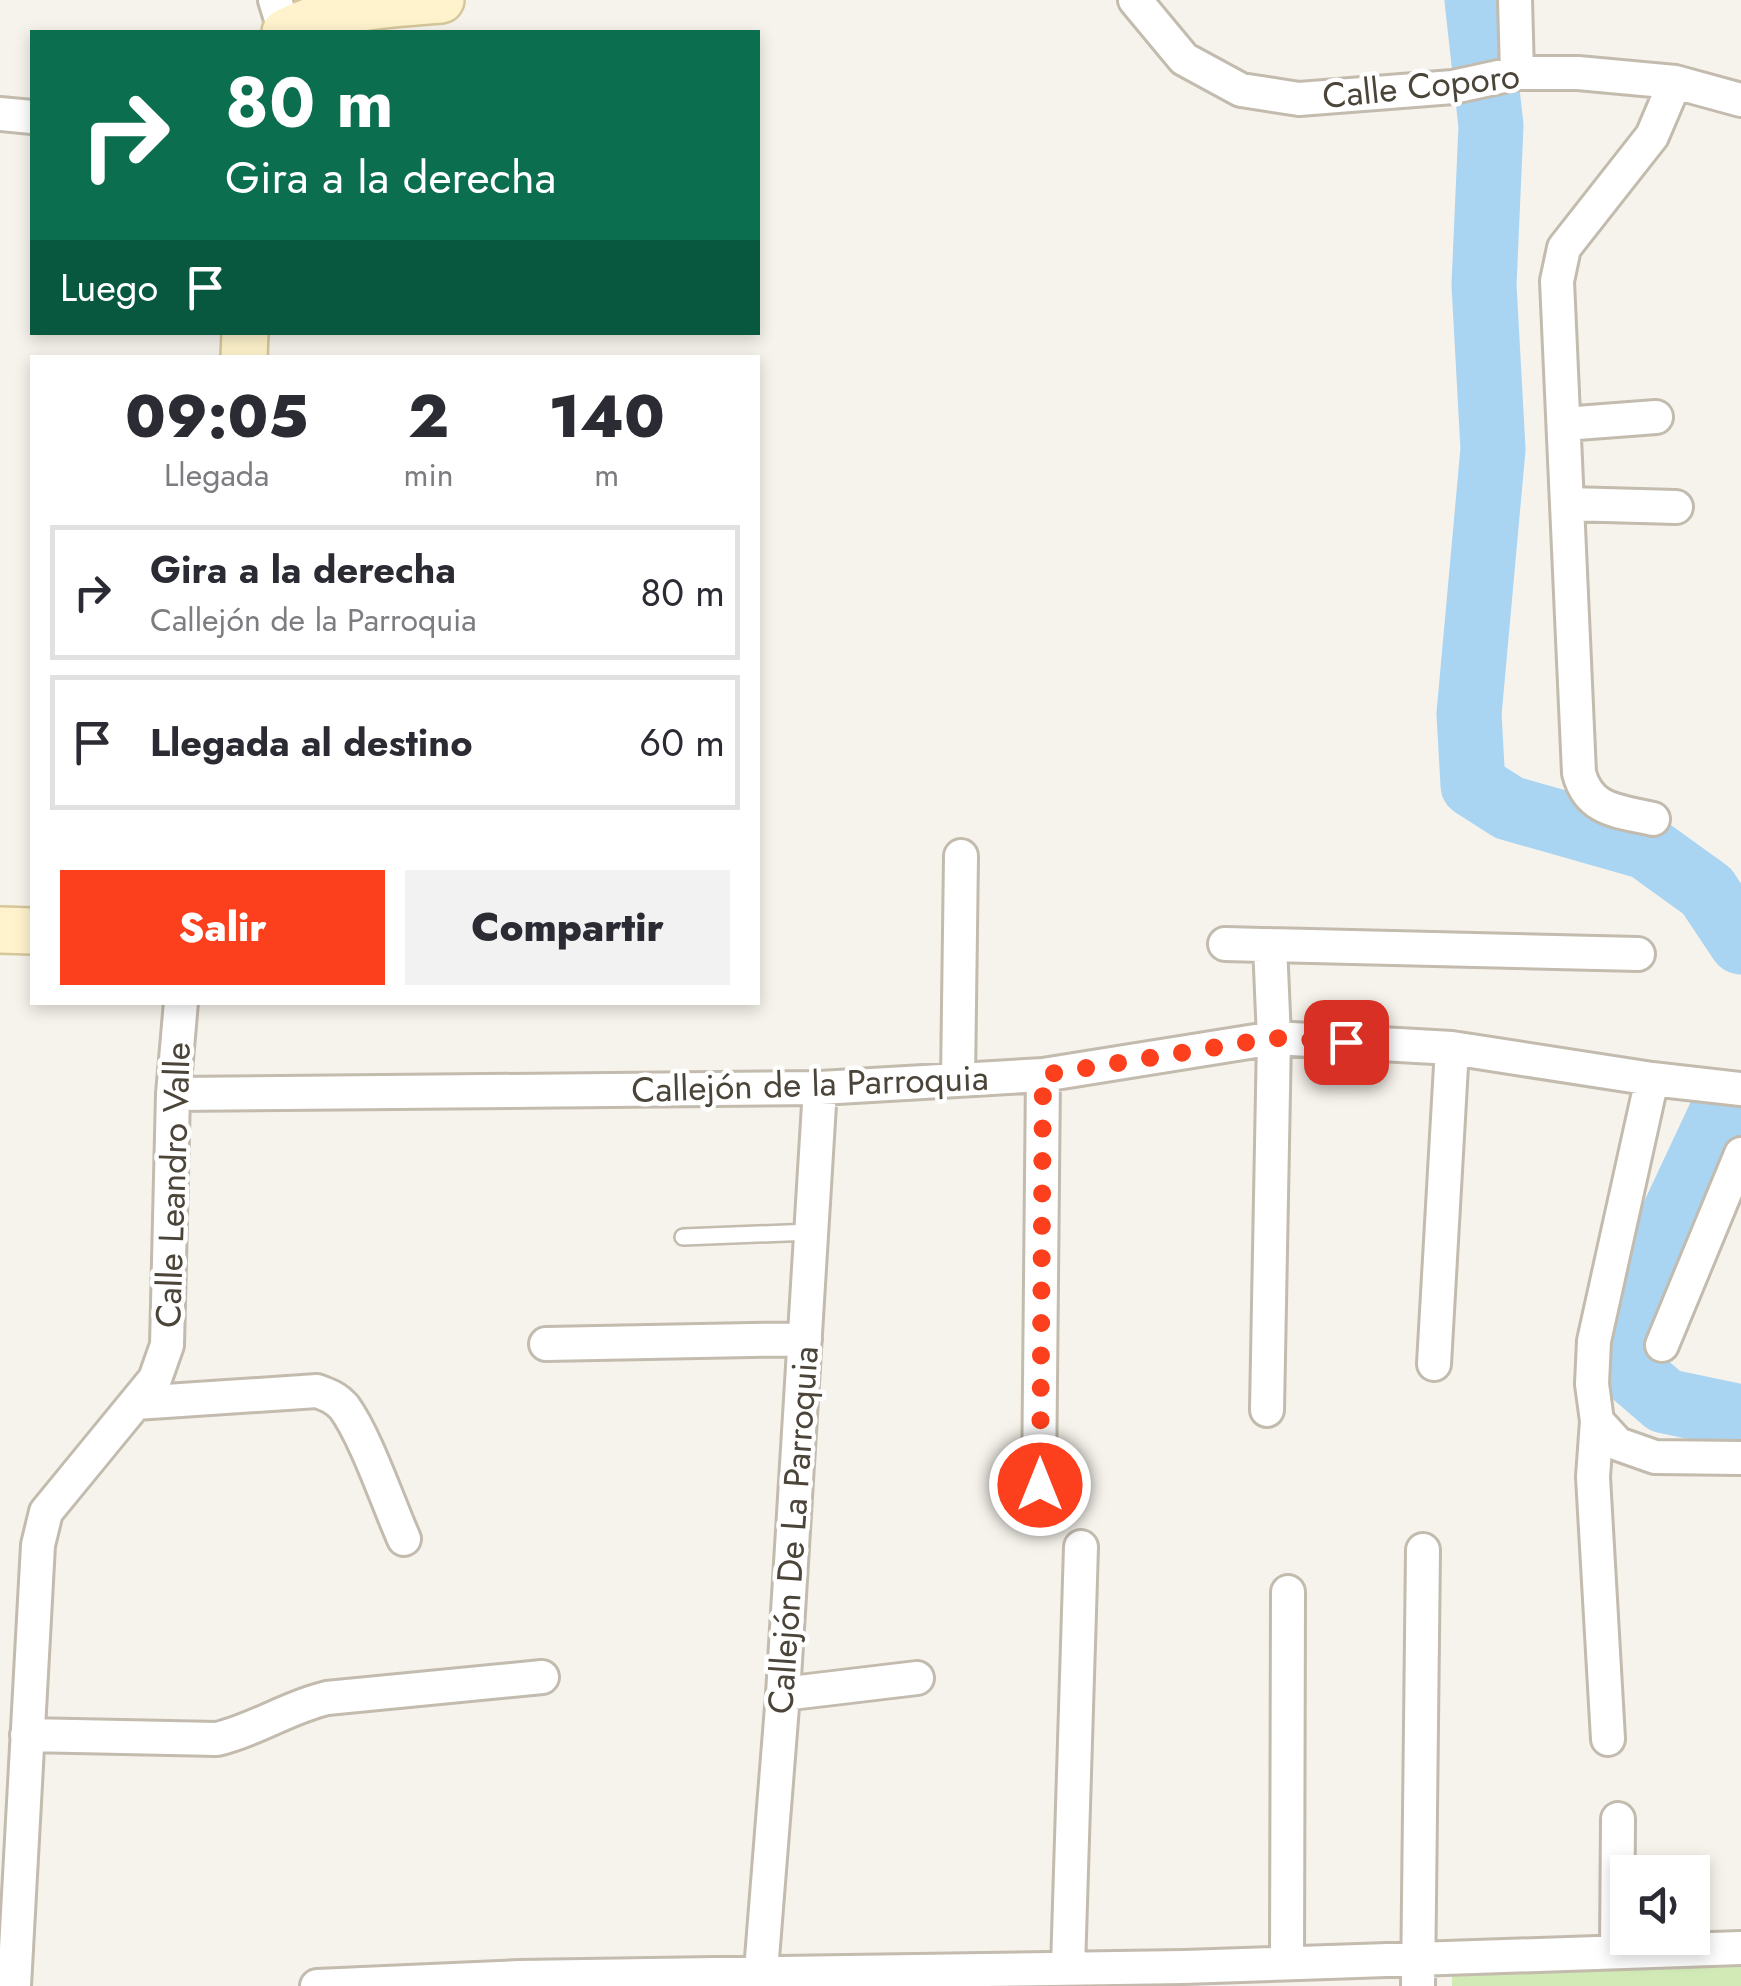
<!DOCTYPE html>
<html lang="es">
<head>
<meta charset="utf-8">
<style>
  body { margin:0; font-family:Jost,sans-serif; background:#f2f2f3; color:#2b2b33; height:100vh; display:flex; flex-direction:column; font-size:38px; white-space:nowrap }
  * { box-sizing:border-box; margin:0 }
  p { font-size:32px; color:#7c7c81 }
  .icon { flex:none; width:55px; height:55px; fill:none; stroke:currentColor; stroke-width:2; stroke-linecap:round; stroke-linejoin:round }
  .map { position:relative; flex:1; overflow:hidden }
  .drawer { position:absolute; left:30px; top:355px; width:730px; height:650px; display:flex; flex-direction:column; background:#fff; border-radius:0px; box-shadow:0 5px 15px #0003 }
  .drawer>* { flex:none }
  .top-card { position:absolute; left:30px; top:30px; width:730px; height:305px; border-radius:0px; box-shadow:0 5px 15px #0003; background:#0b6e4f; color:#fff; overflow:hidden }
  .buttons { position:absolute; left:1610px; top:1855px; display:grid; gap:20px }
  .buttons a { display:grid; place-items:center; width:100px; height:100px; border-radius:0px; background:#fff; box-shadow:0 5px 15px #0003; font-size:50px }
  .pin { position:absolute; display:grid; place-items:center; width:85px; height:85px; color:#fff; margin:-42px; border-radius:20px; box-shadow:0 5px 15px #0006 }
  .me { position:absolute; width:110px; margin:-55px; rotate:0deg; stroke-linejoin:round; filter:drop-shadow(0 0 8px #0008) }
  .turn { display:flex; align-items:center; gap:35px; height:210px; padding:0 30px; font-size:45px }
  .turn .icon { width:130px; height:130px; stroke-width:2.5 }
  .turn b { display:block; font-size:70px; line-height:85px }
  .then { display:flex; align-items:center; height:95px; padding:0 30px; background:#0003; gap:20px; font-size:38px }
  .eta { display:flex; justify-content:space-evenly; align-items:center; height:170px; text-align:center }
  .eta b { font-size:60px; font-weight:800; line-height:70px }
  .cta { display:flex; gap:20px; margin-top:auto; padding:20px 30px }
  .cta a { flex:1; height:115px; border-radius:0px; background:#fc3f1d; color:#fff; font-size:40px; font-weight:800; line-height:115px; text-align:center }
  .cta a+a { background:#f2f2f3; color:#2b2b33 }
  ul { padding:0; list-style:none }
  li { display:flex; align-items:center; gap:30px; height:135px; margin:0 20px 15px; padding:0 10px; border:5px solid #e1e1e2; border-radius:0px }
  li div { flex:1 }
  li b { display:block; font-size:38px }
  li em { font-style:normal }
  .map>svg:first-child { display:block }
</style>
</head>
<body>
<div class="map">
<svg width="1741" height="1986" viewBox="0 0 1741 1986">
  <rect width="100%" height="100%" fill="#f6f3ec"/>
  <path fill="#d2eab5" d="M 1741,1962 L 1741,1986 L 1452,1986 L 1452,1973 Z"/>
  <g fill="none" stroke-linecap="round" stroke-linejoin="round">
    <path stroke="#a9d4f2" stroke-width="65" d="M 1477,0 L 1491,126 L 1484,285 L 1493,449 L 1469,714 L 1473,785 L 1509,808 L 1646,847 L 1707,891 L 1741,942
      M 1720,1116 L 1646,1274 L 1629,1370 L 1665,1401 L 1741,1417"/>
    <g stroke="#c2bbae" stroke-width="20">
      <path id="lane" d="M 683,1237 L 811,1232"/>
    </g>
    <g stroke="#c2bbae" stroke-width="38">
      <path id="street" d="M 275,0 L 285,32
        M 1135,0 L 1184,59 L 1241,90 L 1299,99 L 1453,87 L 1517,73 L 1578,73 L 1675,82 L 1741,100
        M 1515,0 L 1517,73
        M 0,114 L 32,117
        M 1564,424 L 1656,417
        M 1569,504 L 1676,507
        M 1653,819 C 1620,811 1589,812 1579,773 L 1557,281 L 1564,248 L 1652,136 L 1675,82
        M 1225,944 L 1638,954
        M 958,1080 L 961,856
        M 173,1094 L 820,1088 L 1043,1075 L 1274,1038 L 1452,1048 L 1652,1079 L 1741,1089
        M 546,1344 L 805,1339
        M 1662,1345 L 1741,1154
        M 1434,1364 L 1452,1048
        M 136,1403 L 317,1391 C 328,1395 336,1398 344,1407 C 366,1437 388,1503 404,1539
        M 1267,1410 L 1274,1038 L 1270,945
        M 1597,1421 L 1618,1444 L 1655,1457 L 1741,1458
        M 1039,1485 L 1043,1075
        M 783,1694 L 917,1678
        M 27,1735 L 217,1739 C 256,1730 288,1707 327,1698 L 542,1677
        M 1608,1739 L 1593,1477 L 1597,1421 L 1592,1384 L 1594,1341 L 1652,1079
        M 1617,1952 L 1618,1819
        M 1287,1963 L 1288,1592
        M 1068,1968 L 1081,1547
        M 761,1971 L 783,1694 L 820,1088
        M 14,1986 L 38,1545 L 46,1512 L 155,1379 L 167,1345 L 173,1094 L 181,1002
        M 317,1986 L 519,1977 L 1184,1967 L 1741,1948
        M 1418,1986 L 1423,1550"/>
    </g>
    <g stroke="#d6c79b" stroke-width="50">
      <path id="secondary" d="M 285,32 C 334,7 388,4 441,0
        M 244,358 L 245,332
        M 0,930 L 32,931"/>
    </g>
    <use href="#lane" stroke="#fff" stroke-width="15"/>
    <use href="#street" stroke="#fff" stroke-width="32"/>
    <use href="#secondary" stroke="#fff3cd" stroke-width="45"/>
  </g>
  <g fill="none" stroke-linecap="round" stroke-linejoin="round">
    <path stroke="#fc3f1d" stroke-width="18" stroke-dasharray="0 32.4" d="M 1040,1485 L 1043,1075 L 1274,1038 L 1346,1042"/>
  </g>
  <g text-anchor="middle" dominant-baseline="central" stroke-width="9" stroke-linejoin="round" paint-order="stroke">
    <g font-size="35" fill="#4b4439" stroke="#fff">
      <text transform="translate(1421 86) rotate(-6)">Calle Coporo</text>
      <text transform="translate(810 1084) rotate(-2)">Callejón de la Parroquia</text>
      <text transform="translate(173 1185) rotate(-88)">Calle Leandro Valle</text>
      <text transform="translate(793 1530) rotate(-86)">Callejón De La Parroquia</text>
    </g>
  </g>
</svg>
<div class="buttons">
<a><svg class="icon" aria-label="sound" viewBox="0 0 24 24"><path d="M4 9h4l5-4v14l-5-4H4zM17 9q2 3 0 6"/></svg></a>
</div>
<div class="pin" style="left:1346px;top:1042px;background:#d93025"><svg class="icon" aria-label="arrive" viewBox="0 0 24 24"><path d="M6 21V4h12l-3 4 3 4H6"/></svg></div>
<svg class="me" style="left:1040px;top:1485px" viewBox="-20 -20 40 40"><circle r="17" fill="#fc3f1d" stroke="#fff" stroke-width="3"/><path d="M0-11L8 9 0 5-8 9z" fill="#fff"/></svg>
<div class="top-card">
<div class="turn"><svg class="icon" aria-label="right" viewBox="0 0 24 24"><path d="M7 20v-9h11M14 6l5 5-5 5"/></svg><div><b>80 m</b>Gira a la derecha</div></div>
<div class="then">Luego<svg class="icon" aria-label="arrive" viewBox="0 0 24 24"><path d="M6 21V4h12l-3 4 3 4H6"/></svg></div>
</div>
<section class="drawer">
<div class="eta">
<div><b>09:05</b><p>Llegada</p></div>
<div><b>2</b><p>min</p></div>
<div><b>140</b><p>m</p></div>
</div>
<ul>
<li><svg class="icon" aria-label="right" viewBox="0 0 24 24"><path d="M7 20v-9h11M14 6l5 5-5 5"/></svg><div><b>Gira a la derecha</b><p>Callejón de la Parroquia</p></div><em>80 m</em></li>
<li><svg class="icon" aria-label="arrive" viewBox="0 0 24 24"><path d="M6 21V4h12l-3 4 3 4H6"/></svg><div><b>Llegada al destino</b></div><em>60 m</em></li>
</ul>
<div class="cta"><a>Salir</a><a>Compartir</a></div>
</section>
</div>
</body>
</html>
